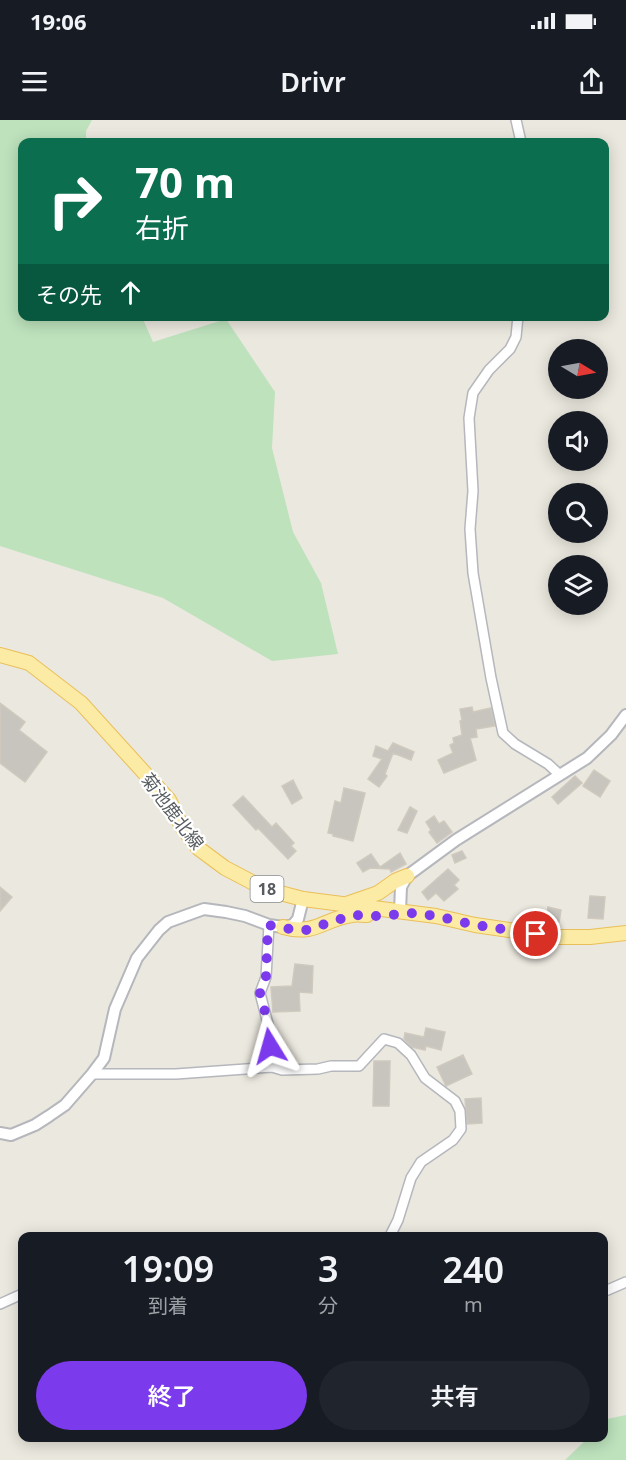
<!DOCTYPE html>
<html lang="ja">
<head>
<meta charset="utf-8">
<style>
  body { margin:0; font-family:"Noto Sans","Noto Sans JP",sans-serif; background:#20242c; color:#f1f3f6; height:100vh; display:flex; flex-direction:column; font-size:22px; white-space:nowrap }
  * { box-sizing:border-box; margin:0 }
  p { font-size:20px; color:#9ea1a6 }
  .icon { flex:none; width:33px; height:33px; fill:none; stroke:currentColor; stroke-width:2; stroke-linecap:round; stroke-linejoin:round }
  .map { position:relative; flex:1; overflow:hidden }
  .sheet { position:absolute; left:18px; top:1112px; width:590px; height:210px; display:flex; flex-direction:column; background:#171b24; border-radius:12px; box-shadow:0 3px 15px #0003 }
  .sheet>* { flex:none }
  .banner { position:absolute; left:18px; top:18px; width:591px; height:183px; border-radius:12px; box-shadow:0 3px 15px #0003; background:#0b6e4f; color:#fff; overflow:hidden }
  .needle { width:39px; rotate:100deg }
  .controls { position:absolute; left:548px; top:219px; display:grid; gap:12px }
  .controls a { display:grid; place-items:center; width:60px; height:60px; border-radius:50%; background:#171b24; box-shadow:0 3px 15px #0003; font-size:30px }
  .pin { position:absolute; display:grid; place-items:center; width:51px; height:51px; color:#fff; margin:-26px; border:3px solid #fff; border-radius:50%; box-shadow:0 2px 6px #0007 }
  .me { position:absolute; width:66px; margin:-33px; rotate:352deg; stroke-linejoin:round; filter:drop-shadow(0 0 4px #0008) }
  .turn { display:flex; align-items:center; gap:21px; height:126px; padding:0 18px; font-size:27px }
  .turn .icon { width:78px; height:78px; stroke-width:2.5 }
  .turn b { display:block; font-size:42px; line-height:51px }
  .then { display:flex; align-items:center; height:57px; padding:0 18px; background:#0003; gap:12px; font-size:22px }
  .eta { display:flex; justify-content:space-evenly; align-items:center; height:102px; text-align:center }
  .eta b { font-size:36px; font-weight:600; line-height:42px }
  .cta { display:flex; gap:12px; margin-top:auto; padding:12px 18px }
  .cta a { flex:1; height:69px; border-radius:36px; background:#7c3aed; color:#fff; font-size:24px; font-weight:600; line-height:69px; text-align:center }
  .cta a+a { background:#20242c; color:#f1f3f6 }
  .status { display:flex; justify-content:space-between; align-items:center; height:42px; padding:0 30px; background:#171b24; direction:ltr }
  .status svg { height:16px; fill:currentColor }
  header { display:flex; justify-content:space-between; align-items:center; height:78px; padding:0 18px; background:#171b24; font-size:27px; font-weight:600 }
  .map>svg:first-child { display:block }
</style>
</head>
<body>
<div class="status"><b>19:06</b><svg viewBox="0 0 49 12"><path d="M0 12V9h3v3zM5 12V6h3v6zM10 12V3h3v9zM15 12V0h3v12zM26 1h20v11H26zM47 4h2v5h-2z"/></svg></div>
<header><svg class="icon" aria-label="menu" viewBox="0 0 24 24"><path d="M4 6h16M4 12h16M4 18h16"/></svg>Drivr<svg class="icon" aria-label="share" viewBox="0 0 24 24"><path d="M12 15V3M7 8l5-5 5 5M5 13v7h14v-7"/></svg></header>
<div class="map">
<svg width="626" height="1340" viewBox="0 0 626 1340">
  <rect width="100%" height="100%" fill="#ebe8df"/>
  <path fill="#bde2bc" d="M 0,0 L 92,0 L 86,11 L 86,22 L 22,22 L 22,196 L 142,197 L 153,222 L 226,199 L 275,272 L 272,328 L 293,412 L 321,463 L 338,534 L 272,541 L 163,478 L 0,426 Z
    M 626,1295 L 626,1340 L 565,1340 L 589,1317 L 603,1317 L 603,1303 L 607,1299 Z"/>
  <path fill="#c8c5bf" stroke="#cfc9be" stroke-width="1.5" d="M 0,583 L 25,602 L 19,610 L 47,632 L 25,662 L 0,643 Z
    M 472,587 L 473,592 L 491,588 L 495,606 L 476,609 L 477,617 L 470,618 L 476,640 L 444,653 L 438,640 L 453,633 L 450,625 L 454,623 L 453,618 L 462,615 L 460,601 L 462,600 L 460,589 Z
    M 393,623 L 414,632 L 411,640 L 393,633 L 385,654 L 387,656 L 379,667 L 368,659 L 382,639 L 373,636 L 376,626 L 388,631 Z
    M 594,650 L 610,661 L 600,677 L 583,666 Z
    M 575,656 L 582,663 L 558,684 L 552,677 Z
    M 293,660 L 302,678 L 292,684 L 282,666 Z
    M 344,668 L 365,673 L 353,721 L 333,716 L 333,714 L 328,713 L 335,681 L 341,683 Z
    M 243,676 L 272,707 L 276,703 L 294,723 L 291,726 L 296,731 L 288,739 L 258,708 L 256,710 L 233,685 Z
    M 410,687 L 417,691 L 407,713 L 398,710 Z
    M 434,696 L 439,704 L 444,701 L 452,712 L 437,723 L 429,712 L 431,710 L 426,702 Z
    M 462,731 L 466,738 L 455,743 L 452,735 Z
    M 400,733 L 406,744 L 391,752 L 390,749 L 370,748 L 363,752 L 357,743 L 371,734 L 380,747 Z
    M 448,749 L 459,760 L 454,765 L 458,769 L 444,781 L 436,773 L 428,780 L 422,772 Z
    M 0,767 L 12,777 L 0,791 Z
    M 590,776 L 605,777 L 603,799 L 588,798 Z
    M 548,787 L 561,790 L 559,802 L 554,801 L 553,805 L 537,803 L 539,792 L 547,793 Z
    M 295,844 L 313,846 L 312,873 L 299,872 L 300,891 L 273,892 L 271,867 L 292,866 Z
    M 426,908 L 445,912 L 441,930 L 426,926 L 425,930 L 412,927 L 404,919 L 405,913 L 424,917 Z
    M 463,935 L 472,954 L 446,966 L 437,947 Z
    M 374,941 L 390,941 L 389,986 L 373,986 Z
    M 481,978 L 482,1003 L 467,1004 L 465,979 Z"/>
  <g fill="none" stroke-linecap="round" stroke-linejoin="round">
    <g stroke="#b5b7bc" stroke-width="12">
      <path id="minor" d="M 516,0 L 521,22
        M 518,196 L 516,217 L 510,229 L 489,250 L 473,273 L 469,298 L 473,371 L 470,409 L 473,453 L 491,558 L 503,613 L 515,624 L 548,644 L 560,655
        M 269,805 L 266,857 L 260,873 L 268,904 L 272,947
        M 92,954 L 176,954 L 272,947 L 282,950 L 318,949 L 331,946 L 359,946 L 384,919 L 398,923 L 411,935 L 425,958 L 455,981 L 460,991 L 461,1009 L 453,1020 L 421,1042 L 411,1058 L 398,1100 L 390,1116
        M 603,1172 L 626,1162
        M 0,1184 L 22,1174"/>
    </g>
    <g stroke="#b5b7bc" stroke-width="14">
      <path id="tertiary" d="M 400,791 L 401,767 L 407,756 L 456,720 L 587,638 L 611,615 L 626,595
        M 0,1013 L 11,1015 L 35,1005 L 49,996 L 65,985 L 92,954 L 104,938 L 115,889 L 137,838 L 159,810 L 168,802 L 204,789 L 226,792 L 245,796 L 269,805 L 283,807 L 293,805 L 298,799 L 303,779"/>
    </g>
    <g stroke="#eabf59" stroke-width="16">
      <path id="primary" d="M 0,535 L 29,543 L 81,583 L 169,680 L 182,707 L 198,728 L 225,748 L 265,769 L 303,779 L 436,796 L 475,805 L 556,817 L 590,817 L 626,813
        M 349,783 L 378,773 L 395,761 L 407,756
        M 283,807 C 316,816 323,799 352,795 C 357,794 362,795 367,795"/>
    </g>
    <use href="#minor" stroke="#fff" stroke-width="9"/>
    <use href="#tertiary" stroke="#fff" stroke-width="10"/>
    <use href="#primary" stroke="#fbeba4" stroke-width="14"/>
  </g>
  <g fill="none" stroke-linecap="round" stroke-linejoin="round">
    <path stroke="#7c3aed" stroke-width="10" stroke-dasharray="0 18" d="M 270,926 L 268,903 L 260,873 L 266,856 L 268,805 L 295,810 L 306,810 L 353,795 L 377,796 L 414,793 L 436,796 L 475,805 L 536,814"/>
  </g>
  <g text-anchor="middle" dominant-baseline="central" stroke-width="4.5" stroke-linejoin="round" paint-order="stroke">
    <rect fill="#fff" stroke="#8a8d90" stroke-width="1.5" x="250.5" y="756" width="33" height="26" rx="4.5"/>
    <g font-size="16" font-weight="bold" fill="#585c60">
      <text x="267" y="769">18</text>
    </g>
    <g font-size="18" fill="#585c60" stroke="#fff">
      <text transform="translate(173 691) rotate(53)">菊池鹿北線</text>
    </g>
  </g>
</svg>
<div class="controls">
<a><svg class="needle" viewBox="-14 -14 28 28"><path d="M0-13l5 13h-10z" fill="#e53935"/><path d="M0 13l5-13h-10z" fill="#9ea1a6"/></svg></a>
<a><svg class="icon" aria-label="sound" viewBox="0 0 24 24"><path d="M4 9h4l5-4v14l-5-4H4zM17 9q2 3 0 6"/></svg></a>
<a><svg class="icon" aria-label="search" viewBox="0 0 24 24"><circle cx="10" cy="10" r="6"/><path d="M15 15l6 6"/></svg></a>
<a><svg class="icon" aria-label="layers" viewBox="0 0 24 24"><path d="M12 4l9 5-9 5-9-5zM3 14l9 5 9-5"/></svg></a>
</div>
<div class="pin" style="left:536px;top:814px;background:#d93025"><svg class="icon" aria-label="arrive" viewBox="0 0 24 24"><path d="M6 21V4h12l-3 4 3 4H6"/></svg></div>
<svg class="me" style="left:270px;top:926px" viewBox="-20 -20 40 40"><path d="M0-17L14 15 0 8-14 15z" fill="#7c3aed" stroke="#fff" stroke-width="4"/></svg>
<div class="banner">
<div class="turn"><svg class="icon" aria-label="right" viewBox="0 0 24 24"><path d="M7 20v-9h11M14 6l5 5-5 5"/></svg><div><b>70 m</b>右折</div></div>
<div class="then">その先<svg class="icon" aria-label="ahead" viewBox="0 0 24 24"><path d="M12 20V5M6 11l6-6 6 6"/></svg></div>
</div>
<section class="sheet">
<div class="eta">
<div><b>19:09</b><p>到着</p></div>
<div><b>3</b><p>分</p></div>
<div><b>240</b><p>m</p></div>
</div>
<div class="cta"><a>終了</a><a>共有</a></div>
</section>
</div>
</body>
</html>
